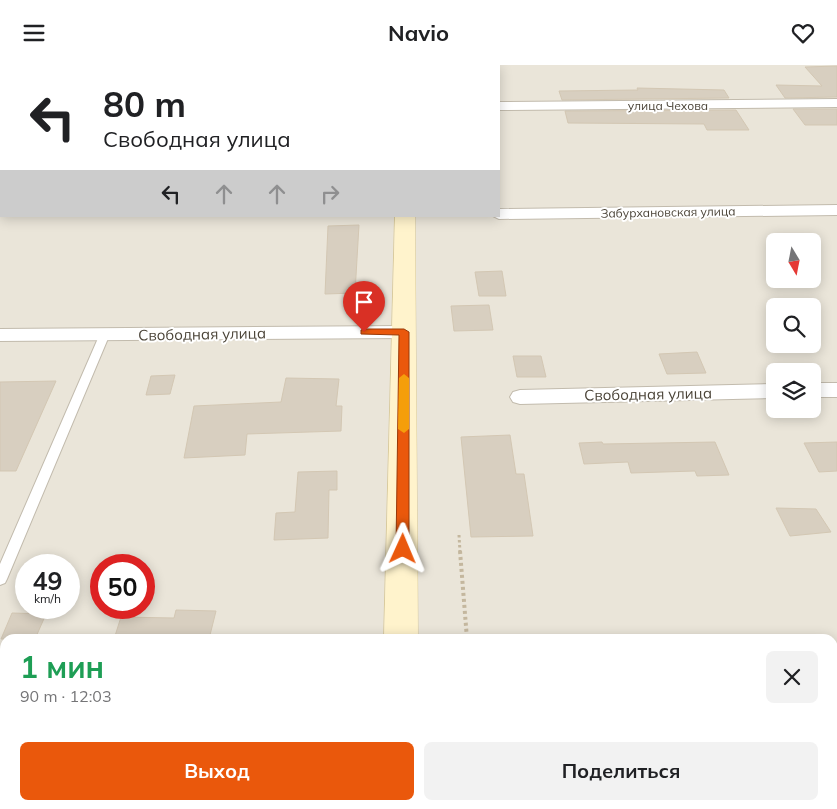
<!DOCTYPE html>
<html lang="ru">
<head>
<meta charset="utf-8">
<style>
  body { margin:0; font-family:Mulish,sans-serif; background:#f2f2f2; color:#202124; height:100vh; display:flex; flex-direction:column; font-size:19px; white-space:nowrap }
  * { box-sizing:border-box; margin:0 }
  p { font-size:16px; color:#757577 }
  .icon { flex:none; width:28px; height:28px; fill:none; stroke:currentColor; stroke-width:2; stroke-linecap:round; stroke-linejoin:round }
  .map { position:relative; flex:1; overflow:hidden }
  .side { position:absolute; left:0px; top:569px; width:838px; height:176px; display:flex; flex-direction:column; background:#fff; border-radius:15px 15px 0 0; box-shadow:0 2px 12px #0003 }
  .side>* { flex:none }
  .top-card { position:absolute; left:0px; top:0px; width:500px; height:152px; box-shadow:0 2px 12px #0003; background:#fff; color:#202124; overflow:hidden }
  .needle { width:32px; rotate:170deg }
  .buttons { position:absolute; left:766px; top:168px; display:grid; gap:10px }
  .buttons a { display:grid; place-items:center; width:55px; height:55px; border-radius:8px; background:#fff; box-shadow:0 2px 12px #0003; font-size:25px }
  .speed { position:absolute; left:15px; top:489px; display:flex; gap:10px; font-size:25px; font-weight:700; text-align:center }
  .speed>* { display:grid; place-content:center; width:65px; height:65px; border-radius:50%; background:#fff; box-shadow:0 2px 12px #0003; line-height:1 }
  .speed small { font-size:12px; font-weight:400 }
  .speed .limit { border:8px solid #d22; background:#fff; color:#111 }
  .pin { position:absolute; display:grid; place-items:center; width:42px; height:42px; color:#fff; margin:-51px -21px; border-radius:50% 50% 50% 0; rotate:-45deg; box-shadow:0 0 5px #0007 }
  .pin .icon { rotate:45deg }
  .me { position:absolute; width:55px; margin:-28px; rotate:1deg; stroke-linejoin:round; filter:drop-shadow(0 0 4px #0008) }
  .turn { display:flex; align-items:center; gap:18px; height:105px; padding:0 20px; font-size:22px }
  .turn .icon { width:65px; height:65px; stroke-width:2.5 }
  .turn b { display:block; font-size:35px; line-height:42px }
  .lanes { display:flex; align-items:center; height:48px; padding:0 20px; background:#0003; justify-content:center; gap:25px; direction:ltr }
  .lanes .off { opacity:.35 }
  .round { display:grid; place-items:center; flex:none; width:52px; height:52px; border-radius:8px; background:#f2f2f2 }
  .head { display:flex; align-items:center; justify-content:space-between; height:85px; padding:0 20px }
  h1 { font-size:30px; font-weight:700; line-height:38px; color:#1e9e55 }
  .button { display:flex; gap:10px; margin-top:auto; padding:10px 20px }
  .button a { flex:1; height:58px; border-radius:8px; background:#ea580c; color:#fff; font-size:20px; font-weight:700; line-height:58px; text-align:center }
  .button a+a { background:#f2f2f2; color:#202124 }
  header { display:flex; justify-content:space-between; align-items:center; height:65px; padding:0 20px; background:#fff; font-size:22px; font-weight:700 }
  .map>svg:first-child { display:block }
</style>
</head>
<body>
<header><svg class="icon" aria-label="menu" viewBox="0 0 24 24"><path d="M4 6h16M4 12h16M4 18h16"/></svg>Navio<svg class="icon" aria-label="heart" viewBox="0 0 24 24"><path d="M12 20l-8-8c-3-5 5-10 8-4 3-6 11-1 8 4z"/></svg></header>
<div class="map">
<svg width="837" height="744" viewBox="0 0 837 744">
  <rect width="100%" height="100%" fill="#f6f3eb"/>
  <path fill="#eae5d9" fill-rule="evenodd" d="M 0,0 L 837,0 L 837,744 L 0,744 ZM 1,1 L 499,1 L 499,151 L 1,151 ZM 775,176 L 812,176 L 812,214 L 775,214 ZM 775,241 L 812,241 L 812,279 L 775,279 ZM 775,306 L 812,306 L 812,344 L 775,344 ZM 26,500 L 69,500 L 69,542 L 26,542 ZM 101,500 L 144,500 L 144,542 L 101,542 ZM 5,574 L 832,574 L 832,740 L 5,740 Z"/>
  <path fill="#d8cfc0" stroke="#d3c7b3" d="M 837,1 L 837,32 L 785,33 L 776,20 L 822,21 L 805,2 Z
    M 637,23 L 724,25 L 729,33 L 562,35 L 559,26 L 638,25 Z
    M 793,44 L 837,44 L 837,60 L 805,60 Z
    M 736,45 L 749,65 L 707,65 L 704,59 L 568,58 L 565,46 Z
    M 359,160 L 355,228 L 325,229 L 328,161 Z
    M 502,206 L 506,231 L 479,231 L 475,207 Z
    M 489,240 L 493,265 L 454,266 L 451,241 Z
    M 697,287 L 706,308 L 667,309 L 659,289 Z
    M 513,291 L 541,291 L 546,312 L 517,312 Z
    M 175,310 L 170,329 L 146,330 L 151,311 Z
    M 286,313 L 339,314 L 336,341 L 342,341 L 341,366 L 247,369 L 245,390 L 184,393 L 194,341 L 281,337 Z
    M 56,316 L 16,406 L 0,406 L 0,317 Z
    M 510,370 L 516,409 L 524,409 L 533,471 L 471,472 L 461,372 Z
    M 602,377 L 603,379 L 715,377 L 729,410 L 697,411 L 695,406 L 631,408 L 628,397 L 584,399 L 579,378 Z
    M 837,377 L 837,406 L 819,407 L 804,378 Z
    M 337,406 L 337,425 L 329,425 L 328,473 L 274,475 L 276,448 L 295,447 L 298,407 Z
    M 776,443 L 816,444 L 831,467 L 790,471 Z
    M 176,545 L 216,546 L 209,574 L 114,574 L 121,552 L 174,553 Z
    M 12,548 L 46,549 L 35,574 L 1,574 Z"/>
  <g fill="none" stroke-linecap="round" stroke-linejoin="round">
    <g stroke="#c2bbad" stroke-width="2">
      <path id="service" d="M 308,0 L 314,0 L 314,1 L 308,1 Z
        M 104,268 L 109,271 L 7,514 L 5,518 L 0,520 L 0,499 L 99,271 Z"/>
    </g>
    <g stroke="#c2bbad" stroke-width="2">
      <path id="minor" d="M 0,18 L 1,18 L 1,26 L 0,26 Z
        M 837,34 L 837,42 L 499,45 L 499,37 Z
        M 0,83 L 1,83 L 1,91 L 0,91 Z
        M 837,140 L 837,150 L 499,154 L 493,151 L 499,151 L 499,144 Z
        M 404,261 L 411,263 L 413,267 L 411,271 L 404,273 L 0,276 L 0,264 Z
        M 812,318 L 837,318 L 837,332 L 812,332 Z
        M 775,319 L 775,333 L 520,339 L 513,337 L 510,332 L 513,327 L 520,325 Z
        M 832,634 L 837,634 L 837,662 L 832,662 Z
        M 0,664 L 5,664 L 5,694 L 0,694 Z"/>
    </g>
    <g stroke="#d7c89a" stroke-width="1">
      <path id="secondary" d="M 397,0 L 413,0 L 413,1 L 398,1 Z
        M 395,151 L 415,151 L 418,574 L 384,574 Z
        M 379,740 L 419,740 L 419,744 L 379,744 Z"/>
    </g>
    <path stroke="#c4b79e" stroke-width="3" stroke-dasharray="2.5 2.5" stroke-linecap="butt" d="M 459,470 L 460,487"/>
    <path stroke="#c4b79e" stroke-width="4" stroke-dasharray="3 3" stroke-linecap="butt" d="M 460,486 L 467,574
      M 480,740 L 480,744"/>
    <use href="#service" fill="#fff" fill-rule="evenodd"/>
    <use href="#minor" fill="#fff" fill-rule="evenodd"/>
    <use href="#secondary" fill="#fff3cc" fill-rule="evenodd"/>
  </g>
  <path fill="#ea580c" stroke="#983908" d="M 364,264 L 404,264 L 409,267 L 409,484 L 407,487 L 403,489 L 398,487 L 396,484 L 399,270 L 361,269 L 361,265 Z"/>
  <path fill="#f59e0b" d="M 404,309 L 409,313 L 409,364 L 404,368 L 398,364 L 399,313 Z"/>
  <g text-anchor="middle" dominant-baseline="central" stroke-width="4" stroke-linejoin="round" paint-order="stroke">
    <g font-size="12" fill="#4b4438" stroke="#fff">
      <text x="668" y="40">улица Чехова</text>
      <text transform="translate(668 147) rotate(-1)">Забурхановская улица</text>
    </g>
    <g font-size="15" fill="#4b4438" stroke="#fff">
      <text transform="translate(202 269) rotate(-1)">Свободная улица</text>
      <text transform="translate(648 329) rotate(-1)">Свободная улица</text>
    </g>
  </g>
</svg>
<div class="buttons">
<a><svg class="needle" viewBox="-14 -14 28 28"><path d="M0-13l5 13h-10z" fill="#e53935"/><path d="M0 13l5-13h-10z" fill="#757577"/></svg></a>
<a><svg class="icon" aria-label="search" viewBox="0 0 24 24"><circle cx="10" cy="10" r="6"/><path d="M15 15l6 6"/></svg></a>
<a><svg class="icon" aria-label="layers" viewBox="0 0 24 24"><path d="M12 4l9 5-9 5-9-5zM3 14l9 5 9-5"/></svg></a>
</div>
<div class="speed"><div>49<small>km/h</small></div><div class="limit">50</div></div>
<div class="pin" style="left:364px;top:267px;background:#d93025"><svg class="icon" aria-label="arrive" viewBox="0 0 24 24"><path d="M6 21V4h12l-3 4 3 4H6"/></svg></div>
<svg class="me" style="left:403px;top:484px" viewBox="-20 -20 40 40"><path d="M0-17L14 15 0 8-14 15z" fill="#ea580c" stroke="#fff" stroke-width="4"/></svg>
<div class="top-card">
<div class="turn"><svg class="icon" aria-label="left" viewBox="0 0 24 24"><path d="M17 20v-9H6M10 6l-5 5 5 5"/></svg><div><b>80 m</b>Свободная улица</div></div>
<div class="lanes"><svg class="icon" aria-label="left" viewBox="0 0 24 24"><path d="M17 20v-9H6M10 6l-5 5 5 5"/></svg><svg class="icon off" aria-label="ahead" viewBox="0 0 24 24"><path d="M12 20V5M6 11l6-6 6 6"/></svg><svg class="icon off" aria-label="ahead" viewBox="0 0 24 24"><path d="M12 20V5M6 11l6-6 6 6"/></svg><svg class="icon off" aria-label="right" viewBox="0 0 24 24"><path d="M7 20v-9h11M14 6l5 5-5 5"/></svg></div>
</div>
<section class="side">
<div class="head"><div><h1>1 мин</h1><p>90 m · 12:03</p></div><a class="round"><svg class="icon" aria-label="close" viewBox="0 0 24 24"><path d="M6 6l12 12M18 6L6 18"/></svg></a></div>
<div class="button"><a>Выход</a><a>Поделиться</a></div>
</section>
</div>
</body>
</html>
